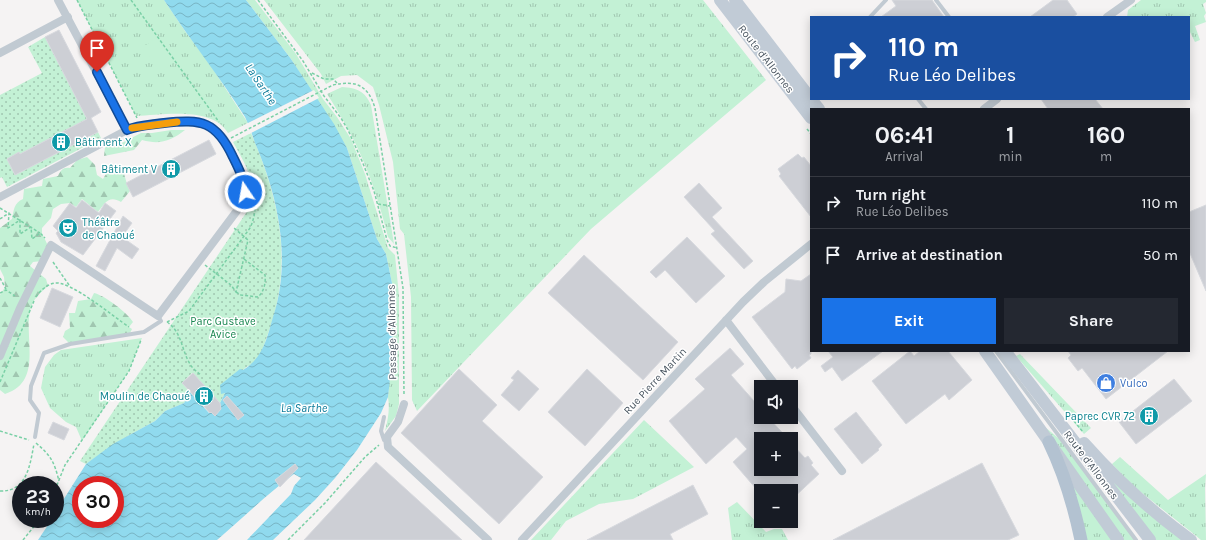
<!DOCTYPE html>
<html lang="en">
<head>
<meta charset="utf-8">
<style>
  body { margin:0; font-family:Karla,sans-serif; background:#242831; color:#f1f3f6; height:100vh; display:flex; flex-direction:column; font-size:15px; white-space:nowrap }
  * { box-sizing:border-box; margin:0 }
  p { font-size:13px; color:#9ea1a6 }
  .icon { flex:none; width:22px; height:22px; fill:none; stroke:currentColor; stroke-width:2; stroke-linecap:round; stroke-linejoin:round }
  .map { position:relative; flex:1; overflow:hidden }
  .drawer { position:absolute; left:810px; top:108px; width:380px; height:244px; display:flex; flex-direction:column; background:#171b24; border-radius:0px; box-shadow:0 2px 10px #0003 }
  .drawer>* { flex:none }
  .banner { position:absolute; left:810px; top:16px; width:380px; height:84px; border-radius:0px; box-shadow:0 2px 10px #0003; background:#1a4fa0; color:#fff; overflow:hidden }
  .fabs { position:absolute; left:754px; top:380px; display:grid; gap:8px }
  .fabs a { display:grid; place-items:center; width:44px; height:44px; border-radius:0px; background:#171b24; box-shadow:0 2px 10px #0003; font-size:20px }
  .speed { position:absolute; left:12px; top:476px; display:flex; gap:8px; font-size:20px; font-weight:700; text-align:center }
  .speed>* { display:grid; place-content:center; width:52px; height:52px; border-radius:50%; background:#171b24; box-shadow:0 2px 10px #0003; line-height:1 }
  .speed small { font-size:10px; font-weight:400 }
  .speed .limit { border:6px solid #d22; background:#fff; color:#111 }
  .pin { position:absolute; display:grid; place-items:center; width:34px; height:34px; color:#fff; margin:-41px -17px; border-radius:50% 50% 50% 0; rotate:-45deg; box-shadow:0 0 4px #0007 }
  .pin .icon { rotate:45deg }
  .me { position:absolute; width:44px; margin:-22px; rotate:348deg; stroke-linejoin:round; filter:drop-shadow(0 0 3px #0008) }
  .turn { display:flex; align-items:center; gap:14px; height:84px; padding:0 12px; font-size:18px }
  .turn .icon { width:52px; height:52px; stroke-width:2.5 }
  .turn b { display:block; font-size:28px; line-height:34px }
  .eta { display:flex; justify-content:space-evenly; align-items:center; height:68px; text-align:center }
  .eta b { font-size:24px; font-weight:700; line-height:28px }
  .cta { display:flex; gap:8px; margin-top:auto; padding:8px 12px }
  .cta a { flex:1; height:46px; border-radius:0px; background:#1a73e8; color:#fff; font-size:16px; font-weight:700; line-height:46px; text-align:center }
  .cta a+a { background:#242831; color:#f1f3f6 }
  ul { padding:0; list-style:none }
  li { display:flex; align-items:center; gap:12px; height:52px; padding:0 12px; border-top:1px solid #363941 }
  li div { flex:1 }
  li b { display:block; font-size:15px }
  li em { font-style:normal }
  .map>svg:first-child { display:block }
</style>
</head>
<body>
<div class="map">
<svg width="1206" height="540" viewBox="0 0 1206 540">
  <defs>
    <pattern id="grass-tufts" width="24" height="20" patternUnits="userSpaceOnUse"><rect width="24" height="20" fill="#c3f1d5"/><path d="M3 7l-1-3M5 7V3M7 7l1-3M15 17l-1-3M17 17v-4M19 17l1-3" fill="none" stroke="#a0c6b0"/></pattern>
    <pattern id="forest-firs" width="22" height="20" patternUnits="userSpaceOnUse"><rect width="22" height="20" fill="#c3f1d5"/><path d="M5 1l3.5 6h-7zM16 11l3.5 6h-7z" fill="#a0c6b0"/></pattern>
    <pattern id="park-dots" width="8" height="8" patternUnits="userSpaceOnUse"><rect width="8" height="8" fill="#c3f1d5"/><path d="M2 2h.1M6 6h.1" fill="none" stroke="#a0c6b0" stroke-width="1.8" stroke-linecap="round"/></pattern>
    <pattern id="water-waves" width="16" height="10" patternUnits="userSpaceOnUse"><rect width="16" height="10" fill="#90daee"/><path d="M0 5q4-4 8 0t8 0" fill="none" stroke="#78b4c4"/></pattern>
  </defs>
  <rect width="100%" height="100%" fill="#f5f3f3"/>
  <path fill="url(#grass-tufts)" d="M 77,0 L 164,0 L 185,31 L 209,63 L 248,123 L 228,133 C 212,106 163,115 136,116 Z
    M 246,0 L 255,0 L 296,54 L 323,99 L 337,117 L 351,139 L 365,174 L 388,248 L 395,255 L 399,296 L 399,404 L 396,416 L 385,431 C 388,419 390,409 388,397 L 393,336 L 393,288 L 386,254 L 377,239 L 347,148 L 291,59 Z
    M 264,0 L 703,0 L 766,80 L 591,229 L 417,411 L 412,400 L 411,297 L 404,234 L 400,229 L 393,162 L 379,105 L 373,87 L 357,75 L 341,76 L 326,84 L 321,74 Z
    M 1141,0 L 1206,0 L 1206,2 L 1203,4 L 1206,13 L 1204,16 L 1206,22 L 1195,26 L 1200,40 L 1195,42 L 1189,30 L 1189,17 L 1127,17 L 1128,10 Z
    M 342,87 C 357,88 365,91 371,105 L 394,244 L 388,237 C 374,181 359,143 327,94 Z
    M 142,338 L 129,371 L 82,441 L 76,427 L 66,422 L 50,408 L 41,388 L 45,367 L 54,355 L 61,350 Z
    M 1020,354 L 1091,428 L 1084,434 L 1016,356 Z
    M 644,420 L 694,467 L 633,499 L 599,504 L 566,521 L 551,540 L 531,540 Z
    M 1068,426 L 1102,464 L 1191,540 L 1150,540 Z
    M 1045,427 L 1063,442 L 1136,540 L 1081,540 Z
    M 1120,457 L 1168,500 L 1206,474 L 1205,488 L 1206,540 L 1201,540 L 1195,535 L 1133,486 L 1112,464 Z
    M 737,502 L 766,532 L 774,529 L 782,529 L 788,540 L 732,540 L 728,508 Z"/>
  <path fill="url(#forest-firs)" d="M 171,130 L 185,130 C 171,141 160,145 142,140 L 134,150 L 104,156 L 105,147 L 116,146 L 141,133 L 152,133 Z
    M 87,157 L 95,165 L 97,175 L 103,179 L 110,167 C 127,165 123,178 130,191 L 121,202 C 109,195 105,203 98,212 L 82,199 L 76,207 L 70,203 L 61,204 L 53,209 L 51,218 L 42,228 L 42,233 L 48,246 L 42,261 L 33,262 L 30,266 L 46,279 L 48,286 C 40,293 32,300 30,311 C 24,339 43,382 5,394 L 0,390 L 0,295 L 5,287 L 4,277 L 0,269 L 0,228 L 12,219 C 14,209 14,203 23,199 L 24,189 L 42,186 L 43,179 L 58,176 C 61,170 63,167 70,168 L 77,160 Z
    M 94,293 C 104,295 128,313 133,322 L 129,327 L 132,329 L 130,333 L 70,344 L 63,337 L 65,331 L 70,328 L 69,313 L 75,313 L 78,301 L 91,299 Z"/>
  <path fill="url(#park-dots)" d="M 45,37 L 87,119 L 20,154 L 19,153 L 7,159 L 15,175 L 98,132 L 101,138 L 7,187 L 2,177 L 0,178 L 0,95 L 42,73 L 28,47 Z
    M 251,133 C 278,196 293,257 271,325 C 267,336 264,347 259,357 C 255,364 248,365 243,370 C 233,378 225,392 220,403 L 192,373 L 182,383 L 188,390 L 188,398 L 184,403 L 165,411 L 155,421 L 126,437 L 86,464 L 80,461 L 248,210 C 257,180 247,168 233,142 Z"/>
  <path fill="#c3f1d5" d="M 159,36 L 176,61 L 160,72 L 143,47 Z"/>
  <path fill="url(#water-waves)" fill-rule="evenodd" d="M 164,0 L 246,0 L 291,59 L 334,124 L 347,148 L 377,239 L 386,254 L 393,288 L 393,336 L 390,379 L 388,397 L 381,413 L 357,450 L 335,478 L 315,500 L 273,540 L 247,540 L 291,494 L 294,486 L 301,478 L 294,474 C 267,494 243,518 217,540 L 38,540 L 52,519 L 55,519 L 55,513 L 86,464 L 113,444 L 155,421 L 165,411 L 184,403 L 188,398 L 188,390 L 209,413 L 220,403 L 225,393 L 221,394 L 220,385 L 240,369 L 243,370 C 263,358 267,338 273,317 C 292,260 278,196 255,143 C 252,134 249,125 245,117 C 220,77 190,40 164,0 ZM 81,485 L 115,485 L 115,519 L 81,519 Z"/>
  <path fill="#f5f3f3" d="M 314,90 L 319,98 L 249,134 L 246,124 Z"/>
  <path fill="#cdcfd5" stroke="#d7d9de" d="M 892,0 L 932,0 L 944,17 L 881,17 L 896,6 Z
    M 1053,0 L 1067,0 L 1077,14 L 1073,17 L 1030,17 Z
    M 59,30 L 101,112 L 91,118 L 98,132 L 15,175 L 7,159 L 19,152 L 20,154 L 87,119 L 45,37 Z
    M 1041,99 L 1095,99 L 1103,109 L 1048,109 Z
    M 209,140 L 216,154 L 133,197 L 126,183 Z
    M 798,154 L 802,158 L 804,157 L 811,166 L 811,217 L 779,176 L 781,174 L 778,169 Z
    M 699,183 L 722,208 L 712,217 L 753,261 L 744,269 L 711,234 L 715,231 L 684,197 Z
    M 82,200 L 99,213 L 105,203 L 116,211 L 83,255 L 61,242 L 56,233 L 58,231 L 53,226 L 70,203 L 76,208 Z
    M 1206,205 L 1206,291 L 1189,251 L 1189,212 Z
    M 123,216 L 132,223 L 122,237 L 139,249 L 132,259 L 117,248 L 105,271 L 96,266 Z
    M 687,237 L 725,276 L 696,303 L 665,270 L 656,278 L 650,272 Z
    M 584,255 L 678,342 L 643,380 L 548,293 Z
    M 811,274 L 811,354 L 809,355 L 811,358 L 797,369 L 795,366 L 792,369 L 752,317 L 785,292 L 786,279 L 801,281 Z
    M 52,288 L 73,297 L 60,327 L 40,318 Z
    M 730,348 L 744,364 L 731,375 L 761,409 L 761,417 L 768,417 L 788,439 L 761,439 L 761,469 L 791,469 L 791,443 L 805,458 L 808,456 L 813,463 L 811,465 L 819,474 L 791,500 L 791,491 L 758,491 L 733,462 L 747,449 L 736,437 L 706,464 L 669,421 L 705,389 L 695,379 Z
    M 828,351 L 883,351 L 842,381 L 832,367 L 825,372 L 821,366 L 833,357 Z
    M 910,351 L 914,356 L 920,351 L 948,351 L 972,380 L 949,400 L 945,394 L 906,424 L 872,381 Z
    M 1068,351 L 1168,351 L 1106,399 L 1082,368 L 1078,371 L 1068,358 L 1071,355 Z
    M 459,369 L 497,405 L 482,421 L 543,477 L 499,524 L 401,433 Z
    M 587,369 L 623,403 L 585,446 L 548,412 Z
    M 518,370 L 539,389 L 519,411 L 501,395 L 514,380 L 511,378 Z
    M 193,373 L 220,403 L 221,409 L 215,416 L 211,412 L 210,413 L 182,383 Z
    M 1174,379 L 1192,401 L 1136,444 L 1119,422 Z
    M 227,396 L 244,415 L 238,420 L 223,400 Z
    M 856,412 L 882,445 L 878,449 L 879,450 L 862,464 L 834,429 Z
    M 53,422 L 69,429 L 64,440 L 48,433 Z
    M 376,462 L 462,540 L 304,540 Z
    M 982,463 L 1019,535 L 1008,540 L 833,540 Z
    M 295,464 L 298,468 L 280,487 L 275,480 Z
    M 693,485 L 708,514 L 670,534 L 673,540 L 587,540 Z"/>
  <g fill="none" stroke-linecap="round" stroke-linejoin="round">
    <path stroke="#7ad0a6" stroke-width="1.5" stroke-dasharray="3 2" stroke-linecap="butt" d="M 77,0 L 137,118
      M 131,0 L 219,122
      M 258,0 L 303,61 L 324,96 L 341,118 L 348,130 L 362,161 L 374,191 L 387,240 L 390,246 L 397,248
      M 312,73 L 324,79 L 333,79 L 338,84
      M 333,85 C 356,80 368,85 375,108 L 403,288 L 404,395
      M 807,129 L 811,134
      M 378,204 L 390,206
      M 0,208 L 40,233
      M 0,219 L 9,213 L 8,228 L 20,220 L 20,234 L 31,227 L 32,239 L 40,233 L 45,238
      M 53,262 L 69,285
      M 205,265 L 231,285 L 236,292 L 248,240 L 234,228
      M 0,278 L 6,289
      M 236,292 L 241,295 L 258,297 C 264,292 266,282 265,275 L 244,259
      M 0,293 L 6,290 L 15,296
      M 36,297 C 40,291 47,284 55,283 C 71,281 114,317 129,327
      M 167,322 L 189,311 L 250,228 C 256,215 256,203 254,189
      M 167,322 C 182,332 181,349 190,364 C 192,368 197,372 201,375
      M 0,382 L 34,301
      M 1074,421 L 1083,432
      M 0,431 L 29,440
      M 36,443 C 51,456 54,461 59,481
      M 55,490 L 65,465 L 129,371 L 141,340
      M 0,491 C 27,492 30,465 34,444
      M 23,540 L 40,519
      M 288,540 L 325,503 L 365,457 L 379,445"/>
    <path stroke="#c1cad2" stroke-width="4" d="M 936,0 L 949,17
      M 870,17 L 886,0
      M 918,99 L 926,109
      M 996,351 L 1136,540
      M 384,417 L 381,431 L 384,440 L 386,441
      M 35,437 L 39,413 L 30,400 L 31,386 L 44,353 L 70,344 L 144,332 L 161,321 L 158,316"/>
    <path stroke="#c1cad2" stroke-width="8" d="M 58,0 L 127,130
      M 1107,17 L 1131,0
      M 0,53 L 68,17
      M 984,109 L 997,99
      M 0,197 L 127,130 C 149,122 201,115 219,133 C 228,141 232,154 237,165 C 245,180 248,193 239,208 L 158,316 L 51,245 L 20,308 L 0,356
      M 726,320 L 777,387
      M 404,404 L 398,422 L 387,437 L 388,447 L 488,540
      M 791,405 L 842,471
      M 522,540 L 743,302 L 764,282 L 811,244"/>
    <path stroke="#c1cbd6" stroke-width="12" d="M 720,0 L 811,118
      M 735,0 L 811,99
      M 811,99 L 819,109
      M 985,351 L 1118,540
      M 1005,351 L 1150,540
      M 1084,443 C 1116,479 1152,512 1191,540"/>
    <path stroke="#b3c2d1" stroke-width="13" d="M 1049,442 C 1064,473 1074,506 1081,540"/>
    <path stroke="#7ad0a6" stroke-width="1.5" stroke-dasharray="3 2" stroke-linecap="butt" d="M 231,138 L 333,85"/>
  </g>
  <g fill="none" stroke-linecap="round" stroke-linejoin="round">
    <g stroke="#114b97" stroke-width="10">
      <path id="route" d="M 97,72 L 127,130 C 139,125 151,125 164,123 C 202,119 216,121 233,157 C 239,169 244,179 245,192"/>
    </g>
    <use href="#route" stroke="#1a73e8" stroke-width="7"/>
    <path stroke="#f59e0b" stroke-width="7" d="M 132,128 L 177,122"/>
  </g>
  <defs>
    <g id="building-disc" transform="scale(1)"><circle r="9.5" fill="#0f9aa8" stroke="#fff"/><path d="M-4-6H4V6H1V3H-1V6H-4ZM-2.5-4.3h1.7v1.8h-1.7ZM.8-4.3h1.7v1.8H.8ZM-2.5-1h1.7V.8h-1.7ZM.8-1h1.7V.8H.8Z" fill="#fff"/></g>
    <g id="theatre-disc" transform="scale(1)"><circle r="9.5" fill="#0f9aa8" stroke="#fff"/><path d="M-5-5.5Q0-4 5-5.5V0Q5 5 0 6Q-5 5-5 0ZM-3.3-2.5H-1v1.5H-3.3ZM1-2.5H3.3v1.5H1ZM-2.8 1Q0 5.5 2.8 1Z" fill="#fff"/></g>
    <g id="shop-disc" transform="scale(1)"><circle r="9.5" fill="#3f7fe0" stroke="#fff"/><path d="M-5-2.5h2.3a2.7 3.5 0 0 1 5.4 0H5L5.5 6h-11ZM-1.5-2.5h3a1.5 2.3 0 0 0-3 0Z" fill="#fff"/></g>
  </defs>
  <g fill-rule="evenodd">
    <use href="#building-disc" x="61" y="142"/>
    <use href="#building-disc" x="171" y="169"/>
    <use href="#theatre-disc" x="68" y="228"/>
    <use href="#shop-disc" x="1106" y="383"/>
    <use href="#building-disc" x="204" y="396"/>
    <use href="#building-disc" x="1149" y="416"/>
  </g>
  <g text-anchor="middle" dominant-baseline="central" stroke-width="3" stroke-linejoin="round" paint-order="stroke">
    <g font-size="11" fill="#4a5661" stroke="#fff">
      <text transform="translate(766 59) rotate(52)">Route d'Allonnes</text>
      <text transform="translate(392 332) rotate(-91)">Passage d'Allonnes</text>
      <text transform="translate(655 381) rotate(-47)">Rue Pierre Martin</text>
      <text transform="translate(1091 465) rotate(53)">Route d'Allonnes</text>
    </g>
    <g font-size="11" fill="#0d838f" stroke="#fff" text-anchor="end">
      <text x="75" y="142" text-anchor="start">Bâtiment X</text>
      <text x="157" y="169">Bâtiment V</text>
      <text x="82" y="222" text-anchor="start">Théâtre<tspan x="82" dy="13">de Chaoué</tspan></text>
      <text x="190" y="396">Moulin de Chaoué</text>
      <text x="1135" y="416">Paprec CVR 72</text>
    </g>
    <g font-size="11" fill="#17864f" stroke="#fff">
      <text x="223" y="321">Parc Gustave<tspan x="223" dy="13">Avice</tspan></text>
    </g>
    <g font-size="11" fill="#366cbe" stroke="#fff" text-anchor="start">
      <text x="1120" y="383">Vulco</text>
    </g>
    <g font-size="12" font-style="italic" fill="#0c7c9b" stroke="#fff">
      <text transform="translate(261 84) rotate(56)">La Sarthe</text>
      <text x="304" y="408">La Sarthe</text>
    </g>
  </g>
</svg>
<div class="fabs">
<a><svg class="icon" aria-label="sound" viewBox="0 0 24 24"><path d="M4 9h4l5-4v14l-5-4H4zM17 9q2 3 0 6"/></svg></a>
<a>+</a>
<a>−</a>
</div>
<div class="speed"><div>23<small>km/h</small></div><div class="limit">30</div></div>
<div class="pin" style="left:97px;top:72px;background:#d93025"><svg class="icon" aria-label="arrive" viewBox="0 0 24 24"><path d="M6 21V4h12l-3 4 3 4H6"/></svg></div>
<svg class="me" style="left:245px;top:192px" viewBox="-20 -20 40 40"><circle r="17" fill="#1a73e8" stroke="#fff" stroke-width="3"/><path d="M0-11L8 9 0 5-8 9z" fill="#fff"/></svg>
<div class="banner">
<div class="turn"><svg class="icon" aria-label="right" viewBox="0 0 24 24"><path d="M7 20v-9h11M14 6l5 5-5 5"/></svg><div><b>110 m</b>Rue Léo Delibes</div></div>
</div>
<section class="drawer">
<div class="eta">
<div><b>06:41</b><p>Arrival</p></div>
<div><b>1</b><p>min</p></div>
<div><b>160</b><p>m</p></div>
</div>
<ul>
<li><svg class="icon" aria-label="right" viewBox="0 0 24 24"><path d="M7 20v-9h11M14 6l5 5-5 5"/></svg><div><b>Turn right</b><p>Rue Léo Delibes</p></div><em>110 m</em></li>
<li><svg class="icon" aria-label="arrive" viewBox="0 0 24 24"><path d="M6 21V4h12l-3 4 3 4H6"/></svg><div><b>Arrive at destination</b></div><em>50 m</em></li>
</ul>
<div class="cta"><a>Exit</a><a>Share</a></div>
</section>
</div>
</body>
</html>
